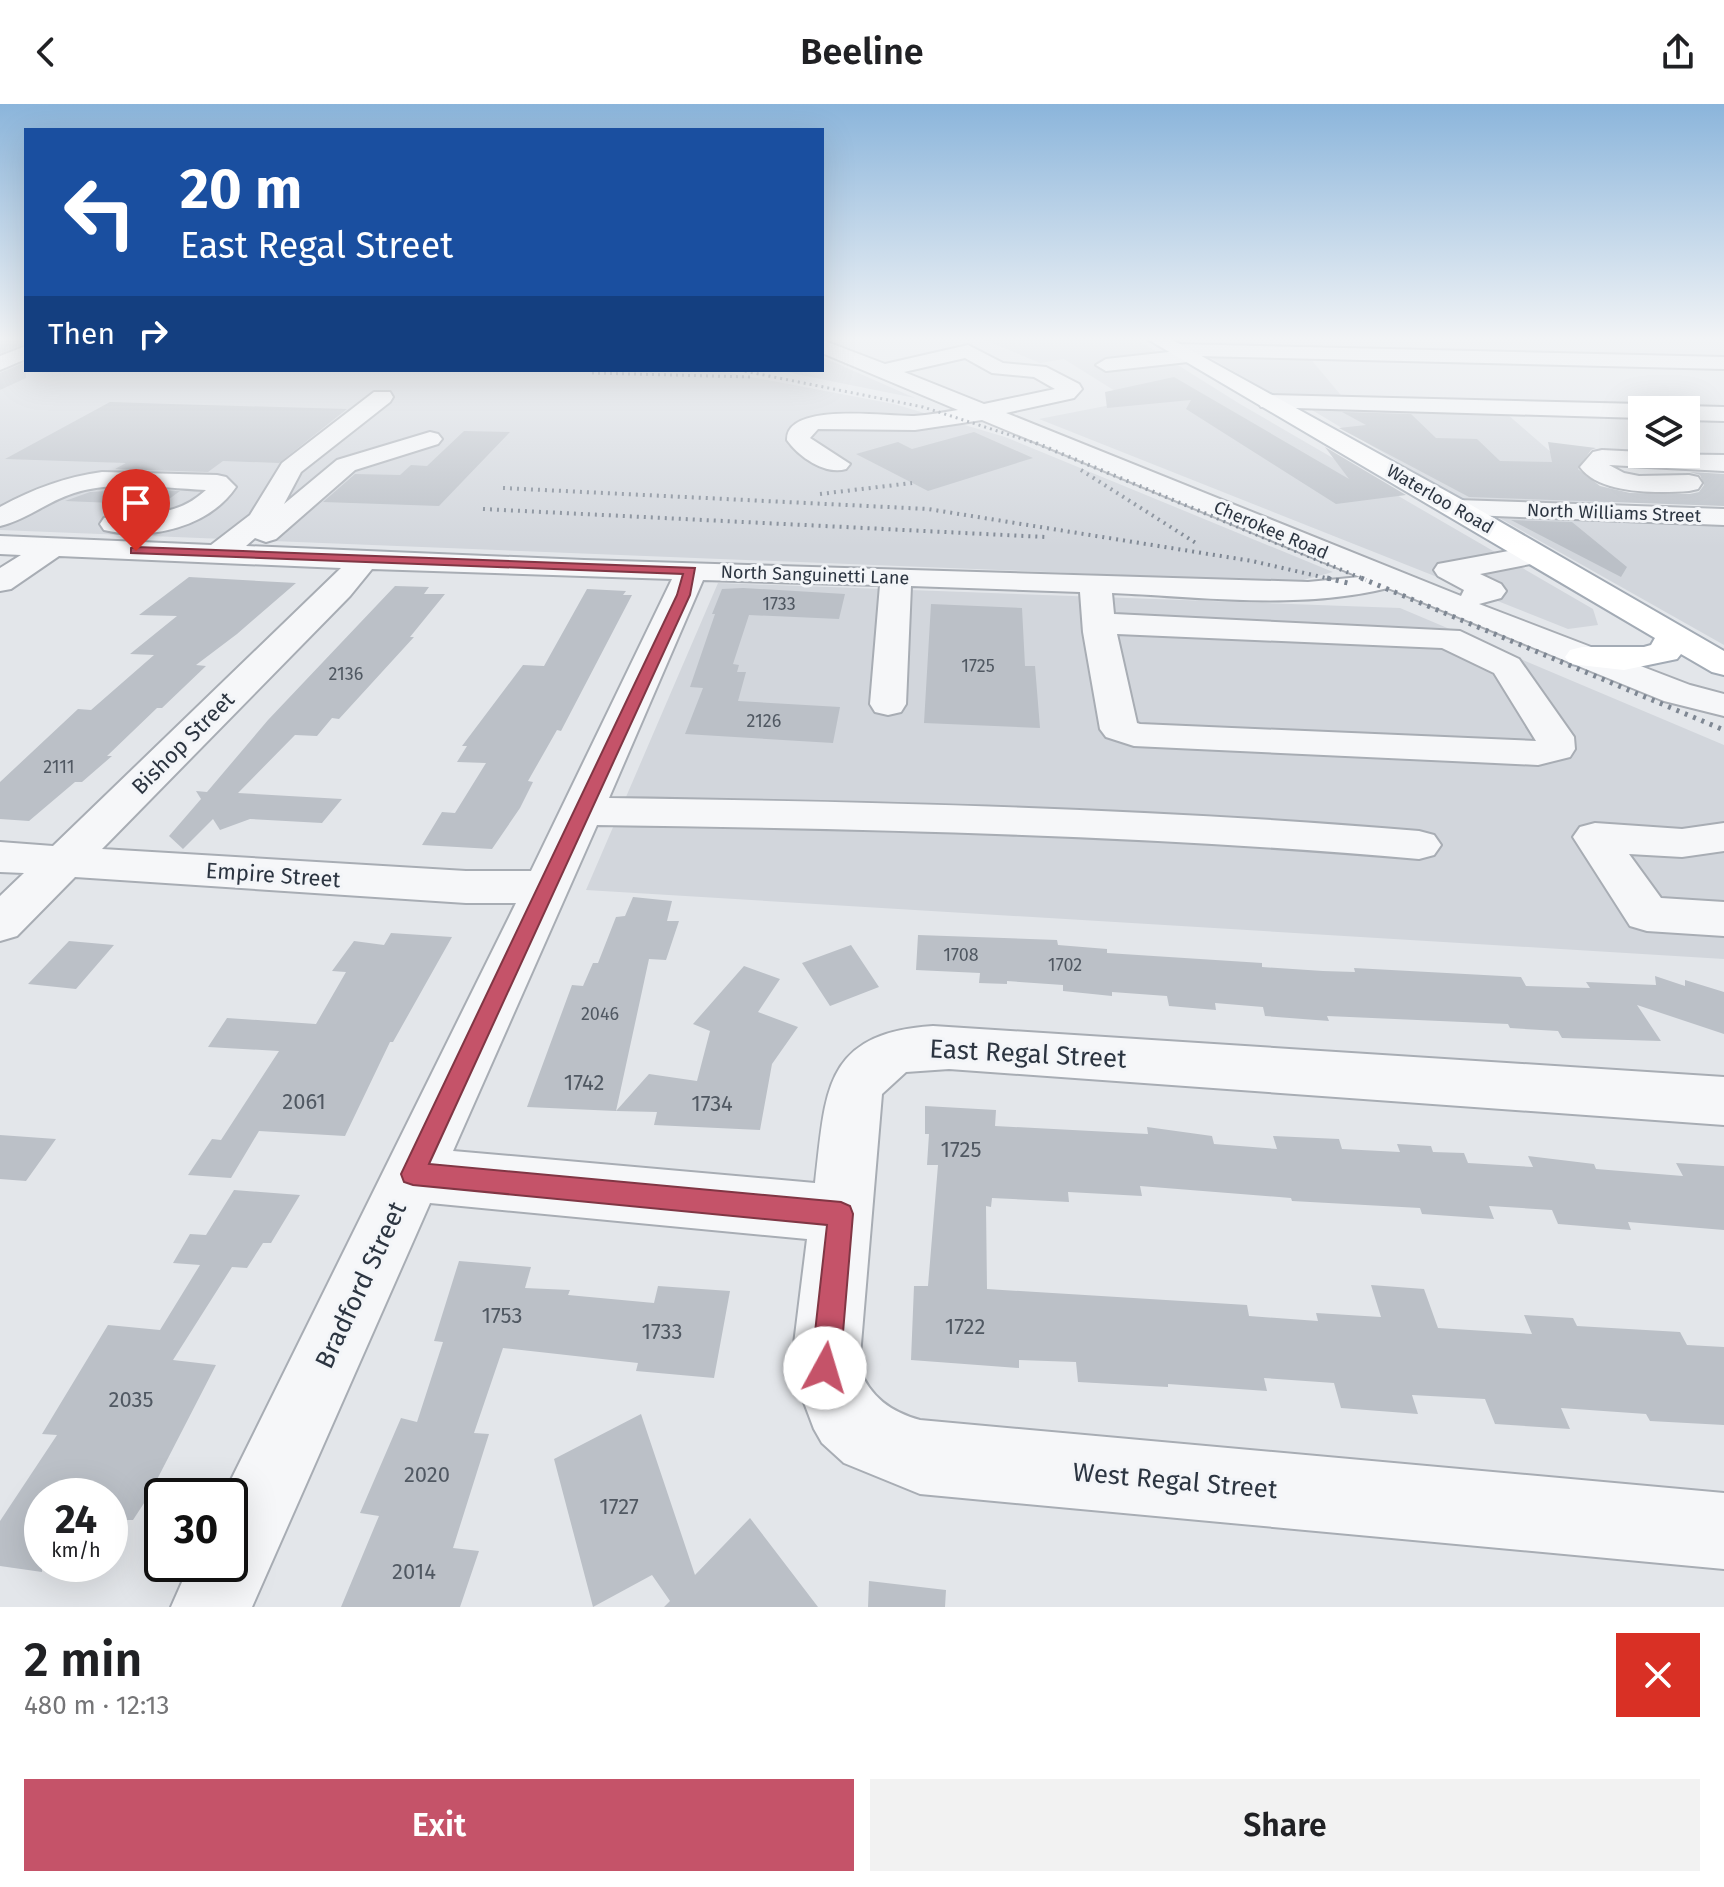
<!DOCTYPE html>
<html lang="en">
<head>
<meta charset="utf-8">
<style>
  body { margin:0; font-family:"Fira Sans",sans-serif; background:#f2f2f2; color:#202124; height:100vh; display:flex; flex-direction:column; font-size:30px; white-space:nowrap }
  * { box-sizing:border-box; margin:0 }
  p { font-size:26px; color:#757577 }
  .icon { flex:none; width:44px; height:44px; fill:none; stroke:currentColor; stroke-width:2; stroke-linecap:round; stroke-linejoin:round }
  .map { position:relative; height:1503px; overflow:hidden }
  .sheet { display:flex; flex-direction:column; background:#fff; flex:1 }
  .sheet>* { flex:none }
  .top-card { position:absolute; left:24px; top:24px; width:800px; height:244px; border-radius:0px; box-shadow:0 8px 32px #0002; background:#1a4fa0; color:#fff; overflow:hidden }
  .fabs { position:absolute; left:1628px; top:292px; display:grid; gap:16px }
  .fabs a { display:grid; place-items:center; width:72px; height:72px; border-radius:0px; background:#fff; box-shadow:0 8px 32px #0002; font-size:40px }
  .speed { position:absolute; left:24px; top:1374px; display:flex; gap:16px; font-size:40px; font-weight:700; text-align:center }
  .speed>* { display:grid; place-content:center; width:104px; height:104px; border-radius:50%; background:#fff; box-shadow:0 8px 32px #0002; line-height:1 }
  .speed small { font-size:20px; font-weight:400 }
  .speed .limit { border:4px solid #111; border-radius:12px; background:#fff; color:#111 }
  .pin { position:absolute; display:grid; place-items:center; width:68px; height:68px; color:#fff; margin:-82px -34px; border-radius:50% 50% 50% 0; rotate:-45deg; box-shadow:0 0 8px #0007 }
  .pin .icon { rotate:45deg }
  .me { position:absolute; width:88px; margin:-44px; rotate:6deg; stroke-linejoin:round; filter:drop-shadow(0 0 6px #0008) }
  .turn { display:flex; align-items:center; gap:28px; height:168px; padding:0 24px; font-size:36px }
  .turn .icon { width:104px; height:104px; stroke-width:2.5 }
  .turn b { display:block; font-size:56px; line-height:68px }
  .then { display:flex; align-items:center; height:76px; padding:0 24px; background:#0003; gap:16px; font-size:30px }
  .round { display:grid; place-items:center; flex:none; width:84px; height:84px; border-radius:0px; background:#f2f2f2 }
  .headline { display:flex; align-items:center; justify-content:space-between; height:136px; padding:0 24px }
  h1 { font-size:48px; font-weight:600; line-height:60px }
  .button { display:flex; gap:16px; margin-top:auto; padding:16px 24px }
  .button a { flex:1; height:92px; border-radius:0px; background:#c55369; color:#fff; font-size:32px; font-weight:600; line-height:92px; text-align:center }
  .button a+a { background:#f2f2f2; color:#202124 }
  header { display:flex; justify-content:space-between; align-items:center; height:104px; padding:0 24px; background:#fff; font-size:36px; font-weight:600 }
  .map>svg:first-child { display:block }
</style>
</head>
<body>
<header><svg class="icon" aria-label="back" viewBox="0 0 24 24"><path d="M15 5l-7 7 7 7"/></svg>Beeline<svg class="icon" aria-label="share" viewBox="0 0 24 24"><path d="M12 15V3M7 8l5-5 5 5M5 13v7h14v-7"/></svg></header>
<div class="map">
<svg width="1724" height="1503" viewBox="0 0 1724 1503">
  <rect width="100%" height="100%" fill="#e3e6ea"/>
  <path fill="#d2d6dc" d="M 0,233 L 26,233 L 26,266 L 714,266 L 894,300 L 1005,333 L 1333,468 L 1296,478 L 0,426 Z
    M 978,233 L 1133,233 L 1240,300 L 1593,505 L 1598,521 L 1568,525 L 1039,315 L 1131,297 L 1064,255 L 1040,259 Z
    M 1209,250 L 1308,252 L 1345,296 L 1275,291 L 1209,253 Z
    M 822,253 L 915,294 L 776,266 L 822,266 Z
    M 1307,303 L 1507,310 L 1614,403 L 1470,401 Z
    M 1494,411 L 1724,420 L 1724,541 Z
    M 718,479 L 1400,504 L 1724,641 L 1724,855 L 586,786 Z"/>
  <path fill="#bbc0c7" d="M 0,233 L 26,233 L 26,239 L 0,249 Z
    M 26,258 L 26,274 L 0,286 L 0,269 Z
    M 1174,273 L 1349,375 L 1325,343 L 1406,391 L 1336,400 L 1186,305 L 1191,296 L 1107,304 L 1105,288 Z
    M 110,298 L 171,300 L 347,305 L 279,359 L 223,357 L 208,368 L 115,365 L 126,359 L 5,355 Z
    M 1342,308 L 1411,310 L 1436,334 L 1477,335 L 1500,357 L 1552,358 L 1548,338 L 1596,344 L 1591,346 L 1578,365 L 1600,382 L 1630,389 L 1690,390 L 1699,388 L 1704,381 L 1700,371 L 1690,368 L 1724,370 L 1724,402 L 1469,393 L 1339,324 L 1366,321 Z
    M 464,327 L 510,328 L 439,402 L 323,398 L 355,370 L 400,371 L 411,361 L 427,362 Z
    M 974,328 L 1033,354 L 928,387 L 856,350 L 898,338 L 912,345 Z
    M 140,385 L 180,387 L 161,401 L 65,397 L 90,388 Z
    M 1511,416 L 1572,418 L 1627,463 L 1621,473 Z
    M 189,473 L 296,479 L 237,530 L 196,561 L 206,562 L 162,604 L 157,604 L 107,652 L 112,652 L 82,678 L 75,678 L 29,717 L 0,715 L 0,678 L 78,605 L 91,606 L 154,551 L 130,550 L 177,512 L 139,511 Z
    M 395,482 L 429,483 L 424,490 L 445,490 L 410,533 L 414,533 L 339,615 L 332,614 L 317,632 L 295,631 L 238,689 L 342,695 L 322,719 L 250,715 L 220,726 L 213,715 L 183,745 L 169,732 L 201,695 L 196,687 L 207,688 L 268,616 Z
    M 743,484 L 845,490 L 839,515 L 749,511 L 733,560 L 739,561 L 737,568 L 746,568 L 738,597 L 840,603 L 833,639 L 685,630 L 703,584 L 690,583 L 715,510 L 712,510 L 722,485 Z
    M 587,485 L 626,487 L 623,491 L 632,491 L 561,627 L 557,626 L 528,677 L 533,678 L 520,704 L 492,745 L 422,741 L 442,708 L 455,709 L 486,659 L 457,658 L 467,642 L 462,642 L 523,561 L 544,562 Z
    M 931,500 L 1022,504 L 1025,562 L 1035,562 L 1040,624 L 924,619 Z
    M 633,793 L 672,797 L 667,817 L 679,817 L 666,856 L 649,855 L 616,1007 L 527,1003 L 572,881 L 583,882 L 593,859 L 598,859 L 616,813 L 625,812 Z
    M 391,829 L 452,833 L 393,938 L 390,938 L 345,1032 L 259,1027 L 231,1074 L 188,1071 L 212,1035 L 221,1036 L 279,947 L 208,943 L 227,914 L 316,920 L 346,868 L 332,867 L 354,837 L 384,841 Z
    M 918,831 L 1057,836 L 1058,841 L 1107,845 L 1107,849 L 1262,859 L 1262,863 L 1323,867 L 1355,868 L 1354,864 L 1521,873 L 1526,882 L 1590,884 L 1586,878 L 1656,881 L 1655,872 L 1685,882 L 1685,876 L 1724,888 L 1724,930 L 1637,901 L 1661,937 L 1562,934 L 1558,927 L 1510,924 L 1508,920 L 1327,912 L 1329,917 L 1265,912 L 1263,903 L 1215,899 L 1216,906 L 1169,902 L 1167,892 L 1112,888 L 1112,892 L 1063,887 L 1063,881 L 1007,877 L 1007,880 L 979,879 L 980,869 L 916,866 Z
    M 69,837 L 114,841 L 76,885 L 28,880 Z
    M 851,841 L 879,883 L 830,902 L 802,859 Z
    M 744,862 L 780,875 L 758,908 L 798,923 L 772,960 L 760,1026 L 654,1021 L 657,1008 L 616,1007 L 649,970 L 697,977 L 710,927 L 693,920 Z
    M 925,1002 L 996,1006 L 995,1022 L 1148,1030 L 1147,1023 L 1212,1032 L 1214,1040 L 1277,1045 L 1273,1032 L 1339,1035 L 1342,1045 L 1400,1048 L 1397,1040 L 1431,1042 L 1433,1048 L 1464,1049 L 1468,1059 L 1533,1063 L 1528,1052 L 1594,1060 L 1596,1065 L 1683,1072 L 1676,1059 L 1724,1062 L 1724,1126 L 1628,1118 L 1631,1126 L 1558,1120 L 1552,1106 L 1489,1102 L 1494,1115 L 1422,1110 L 1420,1104 L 1292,1097 L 1291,1094 L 1140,1082 L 1142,1092 L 1068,1088 L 1069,1098 L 992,1094 L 991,1103 L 986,1102 L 987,1185 L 1247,1201 L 1249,1212 L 1318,1217 L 1316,1209 L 1381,1213 L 1371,1181 L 1424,1185 L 1438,1224 L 1532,1230 L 1524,1211 L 1573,1214 L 1577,1222 L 1680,1228 L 1687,1241 L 1724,1243 L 1724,1321 L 1650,1317 L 1646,1310 L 1561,1304 L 1570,1325 L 1495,1320 L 1485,1295 L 1412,1291 L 1418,1310 L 1341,1304 L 1334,1279 L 1264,1274 L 1267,1287 L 1168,1280 L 1168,1283 L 1078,1278 L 1076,1258 L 1019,1256 L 1019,1264 L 911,1256 L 914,1182 L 928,1182 L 938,1061 L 927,1061 L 929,1030 L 925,1030 Z
    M 0,1031 L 56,1035 L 26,1077 L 0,1075 Z
    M 234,1086 L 300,1091 L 271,1139 L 263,1139 L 247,1164 L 232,1163 L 173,1256 L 216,1261 L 148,1393 L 133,1416 L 110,1416 L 110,1392 L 42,1392 L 42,1468 L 0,1462 L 0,1417 L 57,1331 L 42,1330 L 108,1221 L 160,1226 L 200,1161 L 173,1159 L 190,1130 L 206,1131 Z
    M 459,1157 L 531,1163 L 525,1184 L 570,1186 L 568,1191 L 654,1199 L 658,1182 L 730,1187 L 714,1274 L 636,1267 L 638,1259 L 503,1244 L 474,1329 L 489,1330 L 453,1444 L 479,1447 L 460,1503 L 341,1503 L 379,1412 L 360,1409 L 401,1314 L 417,1318 L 443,1238 L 434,1237 Z
    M 641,1310 L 695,1471 L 750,1414 L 818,1503 L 664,1503 L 670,1497 L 652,1471 L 593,1503 L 554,1355 Z
    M 869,1477 L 946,1486 L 945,1503 L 868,1503 Z"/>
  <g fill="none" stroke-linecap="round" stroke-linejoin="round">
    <g stroke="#a8adb4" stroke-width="4">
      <path id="minor" d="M 822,236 L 885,260 L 968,241 L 1003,259 L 1046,263 L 1079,280 L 1082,285 L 1074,294 L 1006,309 L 1461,492 L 1464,486 L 1438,472 L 1434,466 L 1438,460 L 1536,442 L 1546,445 L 1551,451 L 1546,457 L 1480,470 L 1501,480 L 1506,487 L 1501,494 L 1479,500 L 1690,581 L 1724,590 L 1724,612 L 1664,597 L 1388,484 C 1299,506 1203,493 1112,489 L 1114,510 L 1460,527 L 1519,555 L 1574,633 L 1575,645 L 1570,653 L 1538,661 L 1134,642 L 1106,633 L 1100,625 L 1083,528 L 1080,488 L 911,482 L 906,600 L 901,608 L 888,611 L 875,608 L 870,600 L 880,481 L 703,476 L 609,694 C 880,698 1149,704 1419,727 L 1434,731 L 1441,741 L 1434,751 L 1419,755 C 1145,731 872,725 597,721 L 453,1047 L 815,1079 C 826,989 822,929 933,922 L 1724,973 L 1724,1021 L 949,965 L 906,968 L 882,990 L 859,1264 C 870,1293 891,1308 920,1316 L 1724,1389 L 1724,1465 L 920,1390 L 844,1359 L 822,1339 L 814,1325 L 791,1264 L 807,1135 L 430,1099 L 252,1503 L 171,1503 L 190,1460 L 230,1460 L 230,1392 L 223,1392 L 516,799 L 466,799 L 75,773 L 17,832 L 0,837 L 0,792 L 24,769 L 0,768 L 0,738 L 53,742 L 341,464 L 59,452 L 11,485 L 0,487 L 0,464 L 21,451 L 0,450 L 0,432 L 211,441 L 250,411 L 282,359 L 374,288 L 390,288 L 393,293 L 390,298 L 301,368 L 284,400 L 337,356 L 430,328 L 438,330 L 442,335 L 438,340 L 355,366 L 276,435 L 266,438 L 255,434 L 246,442 L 584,456 L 1308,478 L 1360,473 L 982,316 L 915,326 L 818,325 L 810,334 L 850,360 L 846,365 C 825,371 799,353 787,336 C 786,297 889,313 914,312 C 929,311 944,308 958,306 L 822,249 ZM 965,254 L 992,269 L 1034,273 L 1055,285 L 984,300 L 904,268 ZM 372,465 L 672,475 L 531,767 L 466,767 L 102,745 L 350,492 ZM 1117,530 L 1442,544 L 1494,569 L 1536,637 L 1140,620 L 1137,619 Z
        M 1177,240 L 1724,253 L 1724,265 L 1198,252 L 1188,258 L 1106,267 L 1096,261 L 1106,255 L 1169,248 L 1170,242 Z
        M 26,242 L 26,255 L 0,266 L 0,252 Z
        M 1269,291 L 1642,300 L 1653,306 L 1642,306 L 1642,314 L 1261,303 L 1258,298 L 1261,293 Z
        M 1686,302 L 1724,303 L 1724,317 L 1686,316 L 1686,306 L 1677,306 Z
        M 1602,346 L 1642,348 L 1642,350 L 1724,351 L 1724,367 L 1609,361 L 1624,369 L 1639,372 L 1689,371 L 1698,373 L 1702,379 L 1698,385 L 1689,387 C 1659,389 1600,391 1580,363 L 1593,348 Z
        M 102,368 L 217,371 L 226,373 L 236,383 C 209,423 150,437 104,426 L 100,420 L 104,414 C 144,404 171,418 206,386 C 164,384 115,376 74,389 C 48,397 26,416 0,422 L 0,403 C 33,385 65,373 102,368 Z
        M 1456,396 L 1724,405 L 1724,421 L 1446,410 L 1442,404 L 1446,398 Z
        M 1595,719 L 1682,725 L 1724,719 L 1724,747 L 1682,753 L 1629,750 L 1661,794 L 1724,798 L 1724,832 L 1647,827 L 1630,822 L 1573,733 L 1580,723 Z"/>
    </g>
    <g stroke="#a3abb5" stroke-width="4">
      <path id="major" d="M 1144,233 L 1167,233 L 1466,398 L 1724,547 L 1724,571 L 1712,568 L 1681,550 L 1677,555 L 1624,566 L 1570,560 L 1565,553 L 1570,546 L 1582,543 L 1644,543 L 1651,541 L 1655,534 Z"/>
    </g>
    <use href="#minor" fill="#f6f7f9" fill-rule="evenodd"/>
    <use href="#major" fill="#fff" fill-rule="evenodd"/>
    <path stroke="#7e8793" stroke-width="3" stroke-dasharray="2 4" stroke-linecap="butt" d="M 739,266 L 923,303 L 1041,341
      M 592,269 L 753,273"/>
    <path stroke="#7e8793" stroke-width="4" stroke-dasharray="2 5" stroke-linecap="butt" d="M 1036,339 L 1366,476
      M 1081,366 L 1199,441
      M 503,384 L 928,405 L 1252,457 L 1335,476
      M 820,390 L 912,379
      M 483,405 L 1045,433"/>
    <path stroke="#7e8793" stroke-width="5" stroke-dasharray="3 6" stroke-linecap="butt" d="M 1327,474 L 1352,480
      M 1361,474 L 1724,626"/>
  </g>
  <linearGradient id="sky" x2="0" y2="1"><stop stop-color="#8bb5db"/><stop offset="0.53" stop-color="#f2f4f6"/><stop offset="1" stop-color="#f2f4f6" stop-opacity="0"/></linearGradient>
  <rect width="1724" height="443" fill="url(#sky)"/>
  <path fill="#c55369" stroke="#803644" stroke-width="2" d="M 136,443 L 695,464 L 690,491 L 429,1060 L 841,1098 L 850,1102 L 853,1110 L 840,1264 L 835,1274 L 825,1278 L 815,1274 L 811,1264 L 827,1121 L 413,1081 L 404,1078 L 401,1070 L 677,491 L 683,470 L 131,449 L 131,444 Z"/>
  <g text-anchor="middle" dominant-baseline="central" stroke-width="6" stroke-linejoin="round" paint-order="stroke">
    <g font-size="18" fill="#2c3541" stroke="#f3f5f8">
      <text transform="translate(1440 395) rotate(30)">Waterloo Road</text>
      <text transform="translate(1614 409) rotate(2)">North Williams Street</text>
      <text transform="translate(1271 426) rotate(23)">Cherokee Road</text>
      <text transform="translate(815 471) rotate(2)">North Sanguinetti Lane</text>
    </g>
    <g font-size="18" fill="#505862">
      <text x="779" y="500">1733</text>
      <text x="978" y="562">1725</text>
      <text x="346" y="570">2136</text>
      <text x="764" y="617">2126</text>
      <text x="59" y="663">2111</text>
      <text x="961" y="851">1708</text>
      <text x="1065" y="861">1702</text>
      <text x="600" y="910">2046</text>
    </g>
    <g font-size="22" fill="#2c3541" stroke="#f3f5f8">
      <text transform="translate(183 639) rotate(-45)">Bishop Street</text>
      <text transform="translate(273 771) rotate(4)">Empire Street</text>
    </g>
    <g font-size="22" fill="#505862">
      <text x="584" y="978">1742</text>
      <text x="304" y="997">2061</text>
      <text x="712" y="999">1734</text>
      <text x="961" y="1045">1725</text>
      <text x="502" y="1211">1753</text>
      <text x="965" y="1222">1722</text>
      <text x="662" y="1227">1733</text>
      <text x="131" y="1295">2035</text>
      <text x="427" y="1370">2020</text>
      <text x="619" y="1402">1727</text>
      <text x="414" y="1467">2014</text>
    </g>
    <g font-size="26" fill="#2c3541" stroke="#f3f5f8">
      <text transform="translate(1028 950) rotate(3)">East Regal Street</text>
      <text transform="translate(361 1181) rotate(-65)">Bradford Street</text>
      <text transform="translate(1175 1377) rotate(5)">West Regal Street</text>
    </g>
  </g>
</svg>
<div class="fabs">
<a><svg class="icon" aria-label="layers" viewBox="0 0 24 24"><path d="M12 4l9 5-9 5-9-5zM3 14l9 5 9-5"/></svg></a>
</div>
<div class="speed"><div>24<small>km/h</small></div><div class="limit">30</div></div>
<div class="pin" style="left:136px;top:447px;background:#d93025"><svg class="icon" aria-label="arrive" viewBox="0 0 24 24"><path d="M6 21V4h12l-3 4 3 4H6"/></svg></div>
<svg class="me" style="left:825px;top:1264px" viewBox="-20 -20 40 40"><circle r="19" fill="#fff"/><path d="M0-13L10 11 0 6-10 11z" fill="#c55369"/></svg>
<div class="top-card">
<div class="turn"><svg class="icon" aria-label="left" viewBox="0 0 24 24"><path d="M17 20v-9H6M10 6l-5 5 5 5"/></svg><div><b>20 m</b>East Regal Street</div></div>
<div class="then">Then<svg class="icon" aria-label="right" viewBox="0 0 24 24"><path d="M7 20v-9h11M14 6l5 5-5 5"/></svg></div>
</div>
</div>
<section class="sheet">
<div class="headline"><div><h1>2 min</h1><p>480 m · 12:13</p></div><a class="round" style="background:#d93025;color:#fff"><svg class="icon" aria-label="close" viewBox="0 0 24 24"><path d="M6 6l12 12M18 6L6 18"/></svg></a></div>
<div class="button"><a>Exit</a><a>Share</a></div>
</section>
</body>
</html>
